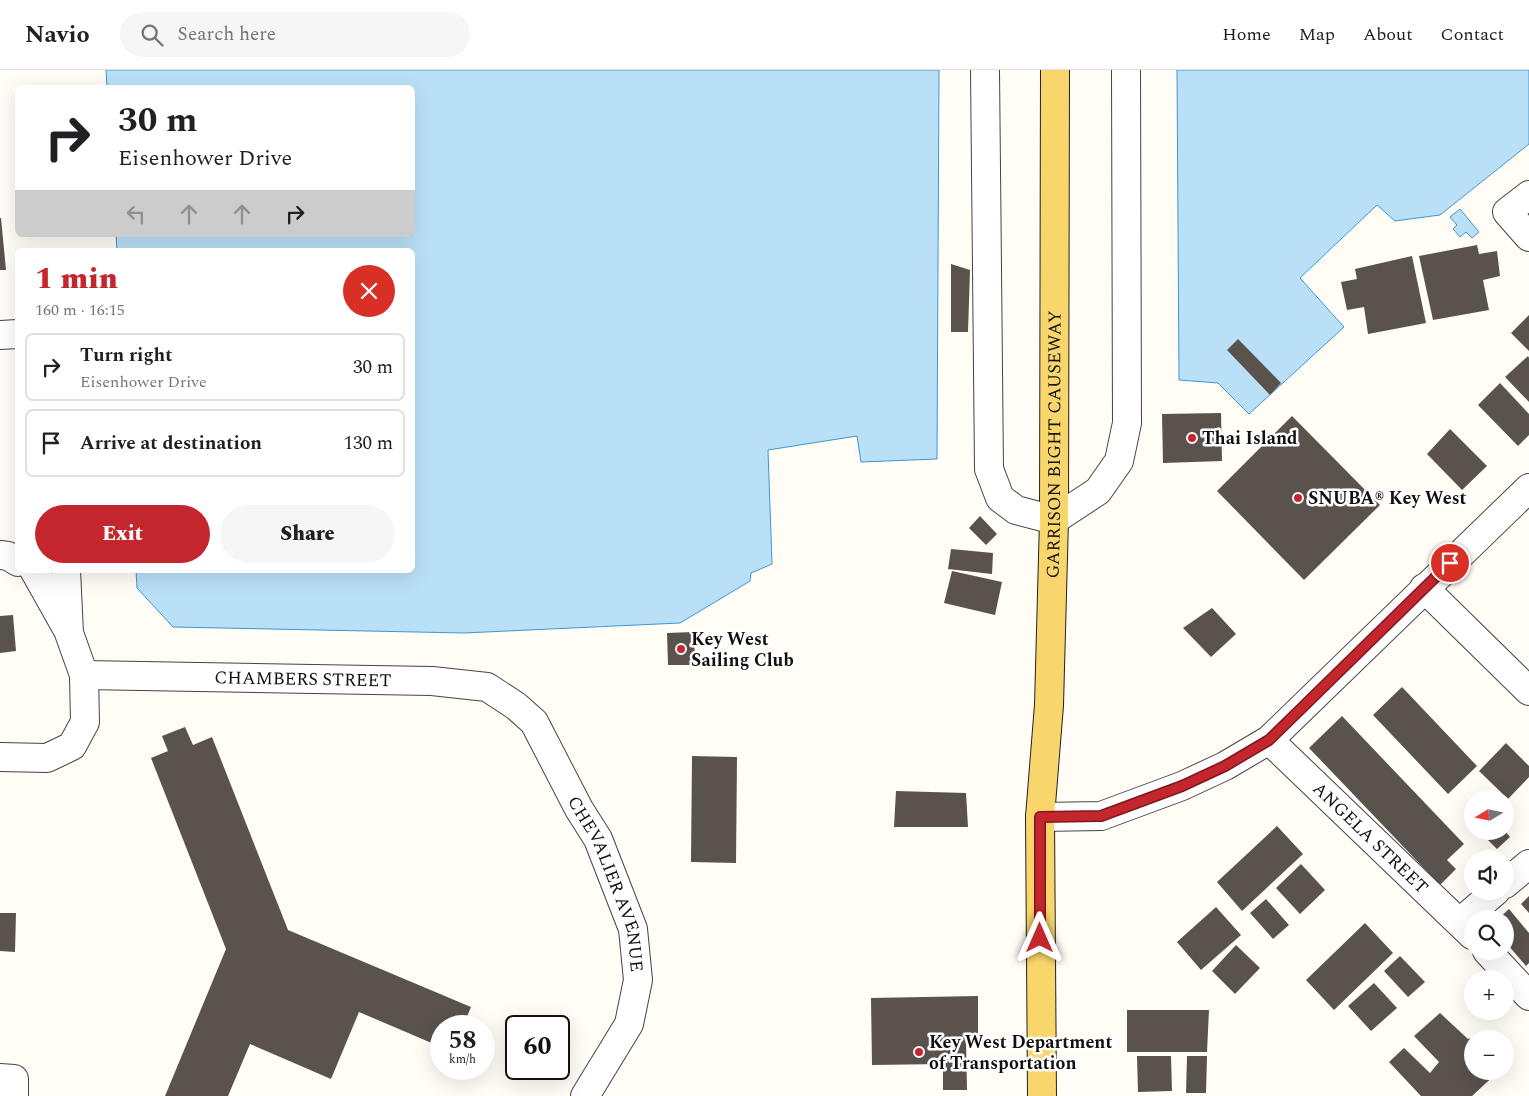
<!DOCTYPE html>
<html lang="en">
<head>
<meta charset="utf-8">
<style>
  body { margin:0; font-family:Spectral,serif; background:#f6f6f6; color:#202124; height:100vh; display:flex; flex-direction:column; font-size:19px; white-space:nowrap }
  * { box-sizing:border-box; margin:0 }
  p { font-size:16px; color:#757577 }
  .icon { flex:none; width:28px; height:28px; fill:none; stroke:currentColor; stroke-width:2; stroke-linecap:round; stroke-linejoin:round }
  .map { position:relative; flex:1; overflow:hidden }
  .details { position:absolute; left:15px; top:178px; width:400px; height:325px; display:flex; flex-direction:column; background:#fff; border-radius:8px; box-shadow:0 5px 20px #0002 }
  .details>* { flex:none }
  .hud { position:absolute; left:15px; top:15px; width:400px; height:152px; border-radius:8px; box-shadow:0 5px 20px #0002; background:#fff; color:#202124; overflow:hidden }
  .needle { width:32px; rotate:260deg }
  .tools { position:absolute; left:1464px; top:720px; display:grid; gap:10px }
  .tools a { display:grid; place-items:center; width:50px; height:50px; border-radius:50%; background:#fff; box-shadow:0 5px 20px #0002; font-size:25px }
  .speed { position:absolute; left:430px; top:945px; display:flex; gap:10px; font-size:25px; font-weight:700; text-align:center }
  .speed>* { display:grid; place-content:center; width:65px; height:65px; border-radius:50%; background:#fff; box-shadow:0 5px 20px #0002; line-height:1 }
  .speed small { font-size:12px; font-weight:400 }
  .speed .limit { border:2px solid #111; border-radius:8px; background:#fff; color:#111 }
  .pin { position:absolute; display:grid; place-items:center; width:42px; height:42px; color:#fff; margin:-21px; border:2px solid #fff; border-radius:50%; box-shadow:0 1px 5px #0007 }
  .me { position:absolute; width:55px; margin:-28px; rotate:0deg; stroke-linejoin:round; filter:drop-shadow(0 0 4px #0008) }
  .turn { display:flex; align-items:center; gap:18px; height:105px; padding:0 20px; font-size:22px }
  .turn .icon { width:65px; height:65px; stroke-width:2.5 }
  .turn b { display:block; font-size:35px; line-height:42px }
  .lanes { display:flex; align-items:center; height:48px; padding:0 20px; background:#0003; justify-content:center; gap:25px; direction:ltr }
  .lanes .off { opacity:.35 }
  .round { display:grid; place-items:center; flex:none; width:52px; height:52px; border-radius:26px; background:#f6f6f6 }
  .overview { display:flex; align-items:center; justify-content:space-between; height:85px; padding:0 20px }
  h1 { font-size:30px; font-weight:800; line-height:38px; color:#c4262e }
  .cta { display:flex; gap:10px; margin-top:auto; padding:10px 20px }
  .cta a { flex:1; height:58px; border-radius:30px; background:#c4262e; color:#fff; font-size:20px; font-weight:800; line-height:58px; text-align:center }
  .cta a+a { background:#f6f6f6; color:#202124 }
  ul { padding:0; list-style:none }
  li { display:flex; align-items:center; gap:15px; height:68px; margin:0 10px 8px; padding:0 10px; border:2px solid #e0e0e0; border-radius:8px }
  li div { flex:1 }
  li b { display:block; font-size:19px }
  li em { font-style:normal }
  header { display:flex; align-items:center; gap:30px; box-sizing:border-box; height:70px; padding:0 25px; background:#fff; border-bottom:1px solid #e0e0e0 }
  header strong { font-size:24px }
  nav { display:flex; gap:28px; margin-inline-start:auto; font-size:18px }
  .search { width:350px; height:45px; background:#f6f6f6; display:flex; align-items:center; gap:12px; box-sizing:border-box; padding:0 18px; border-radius:28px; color:#757577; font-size:19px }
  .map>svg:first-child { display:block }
</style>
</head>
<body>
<header>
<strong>Navio</strong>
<div class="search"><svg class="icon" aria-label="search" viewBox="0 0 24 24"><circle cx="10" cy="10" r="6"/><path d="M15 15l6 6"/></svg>Search here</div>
<nav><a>Home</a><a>Map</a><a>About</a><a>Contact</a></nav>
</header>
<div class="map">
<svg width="1529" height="1026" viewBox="0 0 1529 1026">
  <rect width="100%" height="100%" fill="#fffdf5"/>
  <path fill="#b9e0f7" stroke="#3f96cf" d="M 106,0 L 939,0 L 937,389 L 861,392 L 857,366 L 768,380 L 772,494 L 751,503 L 750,511 L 680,553 L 464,563 L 173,557 L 137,518 L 136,500 L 412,500 L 412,180 L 117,180 L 116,165 L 412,165 L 412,18 L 107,17 Z
    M 1177,0 L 1529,0 L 1529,74 L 1440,145 L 1395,151 L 1377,135 L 1300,208 L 1344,257 L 1249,344 L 1218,313 L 1179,310 Z
    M 1460,139 L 1479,162 L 1472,168 L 1466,162 L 1460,167 L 1453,159 L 1457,155 L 1450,147 Z"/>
  <path fill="#5a524d" d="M 0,148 L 1,148 L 6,200 L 0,200 Z
    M 1477,175 L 1479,184 L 1497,181 L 1500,206 L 1483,210 L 1489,240 L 1433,250 L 1419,186 Z
    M 1412,186 L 1426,253 L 1368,264 L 1364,237 L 1347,240 L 1341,212 L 1357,209 L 1355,199 Z
    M 951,194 L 970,200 L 968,262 L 951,262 Z
    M 1529,245 L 1529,281 L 1511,263 Z
    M 1238,269 L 1281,313 L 1270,325 L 1227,280 Z
    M 1528,286 L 1529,288 L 1529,332 L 1505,307 Z
    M 1500,313 L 1529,344 L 1529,365 L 1518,376 L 1478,335 Z
    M 1221,343 L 1222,391 L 1163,393 L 1162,344 Z
    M 1292,346 L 1380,435 L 1304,510 L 1217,421 Z
    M 1450,359 L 1487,396 L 1462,420 L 1427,384 Z
    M 980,446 L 997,464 L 986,475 L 969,458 Z
    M 951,479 L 993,483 L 992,504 L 948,499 Z
    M 952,501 L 1002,512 L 995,545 L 944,533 Z
    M 1212,538 L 1236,564 L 1211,587 L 1183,558 Z
    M 13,545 L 16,581 L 0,583 L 0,546 Z
    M 694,562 L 695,595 L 668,595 L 667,563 Z
    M 1402,617 L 1477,696 L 1448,724 L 1373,645 Z
    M 1342,646 L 1464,774 L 1447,790 L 1456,799 L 1440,815 L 1309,678 Z
    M 185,657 L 193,675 L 212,667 L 288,860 L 471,937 L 463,956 L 441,956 L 441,977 L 359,942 L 331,1009 L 250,974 L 228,1026 L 165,1026 L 226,879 L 151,688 L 168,681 L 162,666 Z
    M 1506,673 L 1529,696 L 1529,707 L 1508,729 L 1479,701 Z
    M 692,686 L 737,687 L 736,793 L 691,792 Z
    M 896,721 L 966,723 L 968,757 L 894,757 Z
    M 1277,756 L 1303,784 L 1242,841 L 1217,812 Z
    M 1488,761 L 1505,761 L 1510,767 L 1497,779 L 1483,765 Z
    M 1301,794 L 1325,820 L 1300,844 L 1276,818 Z
    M 1529,826 L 1529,843 L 1521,834 Z
    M 1266,829 L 1289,855 L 1273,869 L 1250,843 Z
    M 1216,837 L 1241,865 L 1201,900 L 1177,872 Z
    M 1509,839 L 1529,863 L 1529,893 L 1526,896 L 1508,875 L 1505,876 L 1505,849 L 1498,849 Z
    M 0,843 L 16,843 L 15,882 L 0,881 Z
    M 1365,853 L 1393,883 L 1334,940 L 1306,910 Z
    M 1236,875 L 1260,898 L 1235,924 L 1212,901 Z
    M 1400,886 L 1425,912 L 1408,927 L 1384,901 Z
    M 1374,913 L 1397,938 L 1371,961 L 1348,936 Z
    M 978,926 L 978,969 L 966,970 L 967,1020 L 943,1020 L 943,994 L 872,995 L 871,928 Z
    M 1127,940 L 1209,940 L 1207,982 L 1127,982 Z
    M 1440,943 L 1468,969 L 1478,966 L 1480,969 L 1472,969 L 1472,1001 L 1499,1001 L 1472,1026 L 1421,1026 L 1389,992 L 1404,978 L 1430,1003 L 1439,992 L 1414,966 Z
    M 1137,986 L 1171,986 L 1172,1021 L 1138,1022 Z
    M 1187,986 L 1207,986 L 1206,1023 L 1186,1023 Z"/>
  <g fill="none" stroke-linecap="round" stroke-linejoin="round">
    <g stroke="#444" stroke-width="30">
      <g id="minor">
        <path d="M 985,0 L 989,399 L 1000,428 L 1016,440 L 1054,450 L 1098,421 L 1119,391 L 1127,353 L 1126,0"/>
        <path d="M 1529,125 L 1507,142 L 1529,167"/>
        <path d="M 0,265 L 18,264"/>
        <path d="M 0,485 L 8,486 L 18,492"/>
        <path d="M 34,500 L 66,557"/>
        <path d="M 1424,518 L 1529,621"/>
        <path id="s1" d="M 84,605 L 432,611 L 487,617 L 516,636 L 534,652 L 579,739 L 598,769 L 633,859 L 638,910 L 629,954 L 585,1026"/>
        <path id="s2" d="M 1269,670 L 1472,865"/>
        <path d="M 0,687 L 47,688 L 72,676 L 85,652 L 84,605 L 69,563 L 66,500"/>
        <path d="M 1040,747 L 1101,746 L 1182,716 L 1225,696 L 1269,670 L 1529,418"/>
        <path d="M 1505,814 L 1529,794"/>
        <path d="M 1460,852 L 1496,821"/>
        <path d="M 1487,881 L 1529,926"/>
        <path d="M 0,1008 L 14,1009 L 14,1026"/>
      </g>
    </g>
    <g stroke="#222" stroke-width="30">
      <g id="major">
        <path id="s3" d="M 1042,1026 L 1040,747 L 1049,635 L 1054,450 L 1055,0"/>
      </g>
    </g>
    <use href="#minor" stroke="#fff" stroke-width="28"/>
    <use href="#major" stroke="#f9d66b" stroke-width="28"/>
  </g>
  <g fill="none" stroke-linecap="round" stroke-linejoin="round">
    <g stroke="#7f191e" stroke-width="12">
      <path id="route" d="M 1040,868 L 1040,747 L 1101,746 L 1182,716 L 1225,696 L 1269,670 L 1450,493"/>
    </g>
    <use href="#route" stroke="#c4262e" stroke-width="9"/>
  </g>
  <g fill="#c4262e" stroke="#fff" stroke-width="2">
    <circle cx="1192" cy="368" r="5"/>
    <circle cx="1298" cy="428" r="5"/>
    <circle cx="681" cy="579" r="5"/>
    <circle cx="919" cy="982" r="5"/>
  </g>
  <g text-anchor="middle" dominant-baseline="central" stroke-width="5" stroke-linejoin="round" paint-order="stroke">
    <g font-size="18" font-weight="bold" fill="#111" stroke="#fff" text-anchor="start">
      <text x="1202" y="368">Thai Island</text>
      <text x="1308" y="428">SNUBA® Key West</text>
      <text x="691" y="569">Key West<tspan x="691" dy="21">Sailing Club</tspan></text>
      <text x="929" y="972">Key West Department<tspan x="929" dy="21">of Transportation</tspan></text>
    </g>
    <g font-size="18" fill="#111" stroke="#fff">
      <text stroke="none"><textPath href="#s3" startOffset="652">GARRISON BIGHT CAUSEWAY</textPath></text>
      <text stroke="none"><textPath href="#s1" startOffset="219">CHAMBERS STREET</textPath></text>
      <text stroke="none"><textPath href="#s2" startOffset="141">ANGELA STREET</textPath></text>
      <text stroke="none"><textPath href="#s1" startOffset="641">CHEVALIER AVENUE</textPath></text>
    </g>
  </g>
</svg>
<div class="tools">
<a><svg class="needle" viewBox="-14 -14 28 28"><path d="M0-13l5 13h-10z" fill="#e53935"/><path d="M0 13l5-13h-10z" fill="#757577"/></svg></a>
<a><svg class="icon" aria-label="sound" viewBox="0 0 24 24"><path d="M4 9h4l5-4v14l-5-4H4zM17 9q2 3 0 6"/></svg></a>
<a><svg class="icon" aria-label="search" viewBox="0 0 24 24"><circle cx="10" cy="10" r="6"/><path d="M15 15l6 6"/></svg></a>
<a>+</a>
<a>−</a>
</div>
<div class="speed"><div>58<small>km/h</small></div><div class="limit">60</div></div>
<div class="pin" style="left:1450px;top:493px;background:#d93025"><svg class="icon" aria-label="arrive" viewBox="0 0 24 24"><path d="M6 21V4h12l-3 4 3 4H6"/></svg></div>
<svg class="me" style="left:1040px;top:868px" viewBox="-20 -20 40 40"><path d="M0-17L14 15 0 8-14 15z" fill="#c4262e" stroke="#fff" stroke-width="4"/></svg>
<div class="hud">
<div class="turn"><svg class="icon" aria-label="right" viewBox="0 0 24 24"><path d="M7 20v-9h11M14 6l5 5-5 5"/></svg><div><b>30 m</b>Eisenhower Drive</div></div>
<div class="lanes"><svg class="icon off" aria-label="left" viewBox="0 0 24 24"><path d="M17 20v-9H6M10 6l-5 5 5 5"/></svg><svg class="icon off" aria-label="ahead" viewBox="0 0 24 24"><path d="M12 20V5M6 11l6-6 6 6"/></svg><svg class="icon off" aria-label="ahead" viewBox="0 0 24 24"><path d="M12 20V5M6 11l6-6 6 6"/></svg><svg class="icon" aria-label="right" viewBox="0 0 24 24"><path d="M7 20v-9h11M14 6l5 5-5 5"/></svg></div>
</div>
<section class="details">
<div class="overview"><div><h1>1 min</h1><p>160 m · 16:15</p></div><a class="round" style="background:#d93025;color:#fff"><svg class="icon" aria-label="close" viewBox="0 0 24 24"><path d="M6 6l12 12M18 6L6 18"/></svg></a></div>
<ul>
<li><svg class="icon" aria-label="right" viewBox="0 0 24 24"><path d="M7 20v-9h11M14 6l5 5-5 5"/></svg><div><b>Turn right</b><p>Eisenhower Drive</p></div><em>30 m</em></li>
<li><svg class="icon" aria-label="arrive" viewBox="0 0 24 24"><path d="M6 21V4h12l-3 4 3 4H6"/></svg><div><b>Arrive at destination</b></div><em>130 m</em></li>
</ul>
<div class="cta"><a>Exit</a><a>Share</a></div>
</section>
</div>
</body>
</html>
